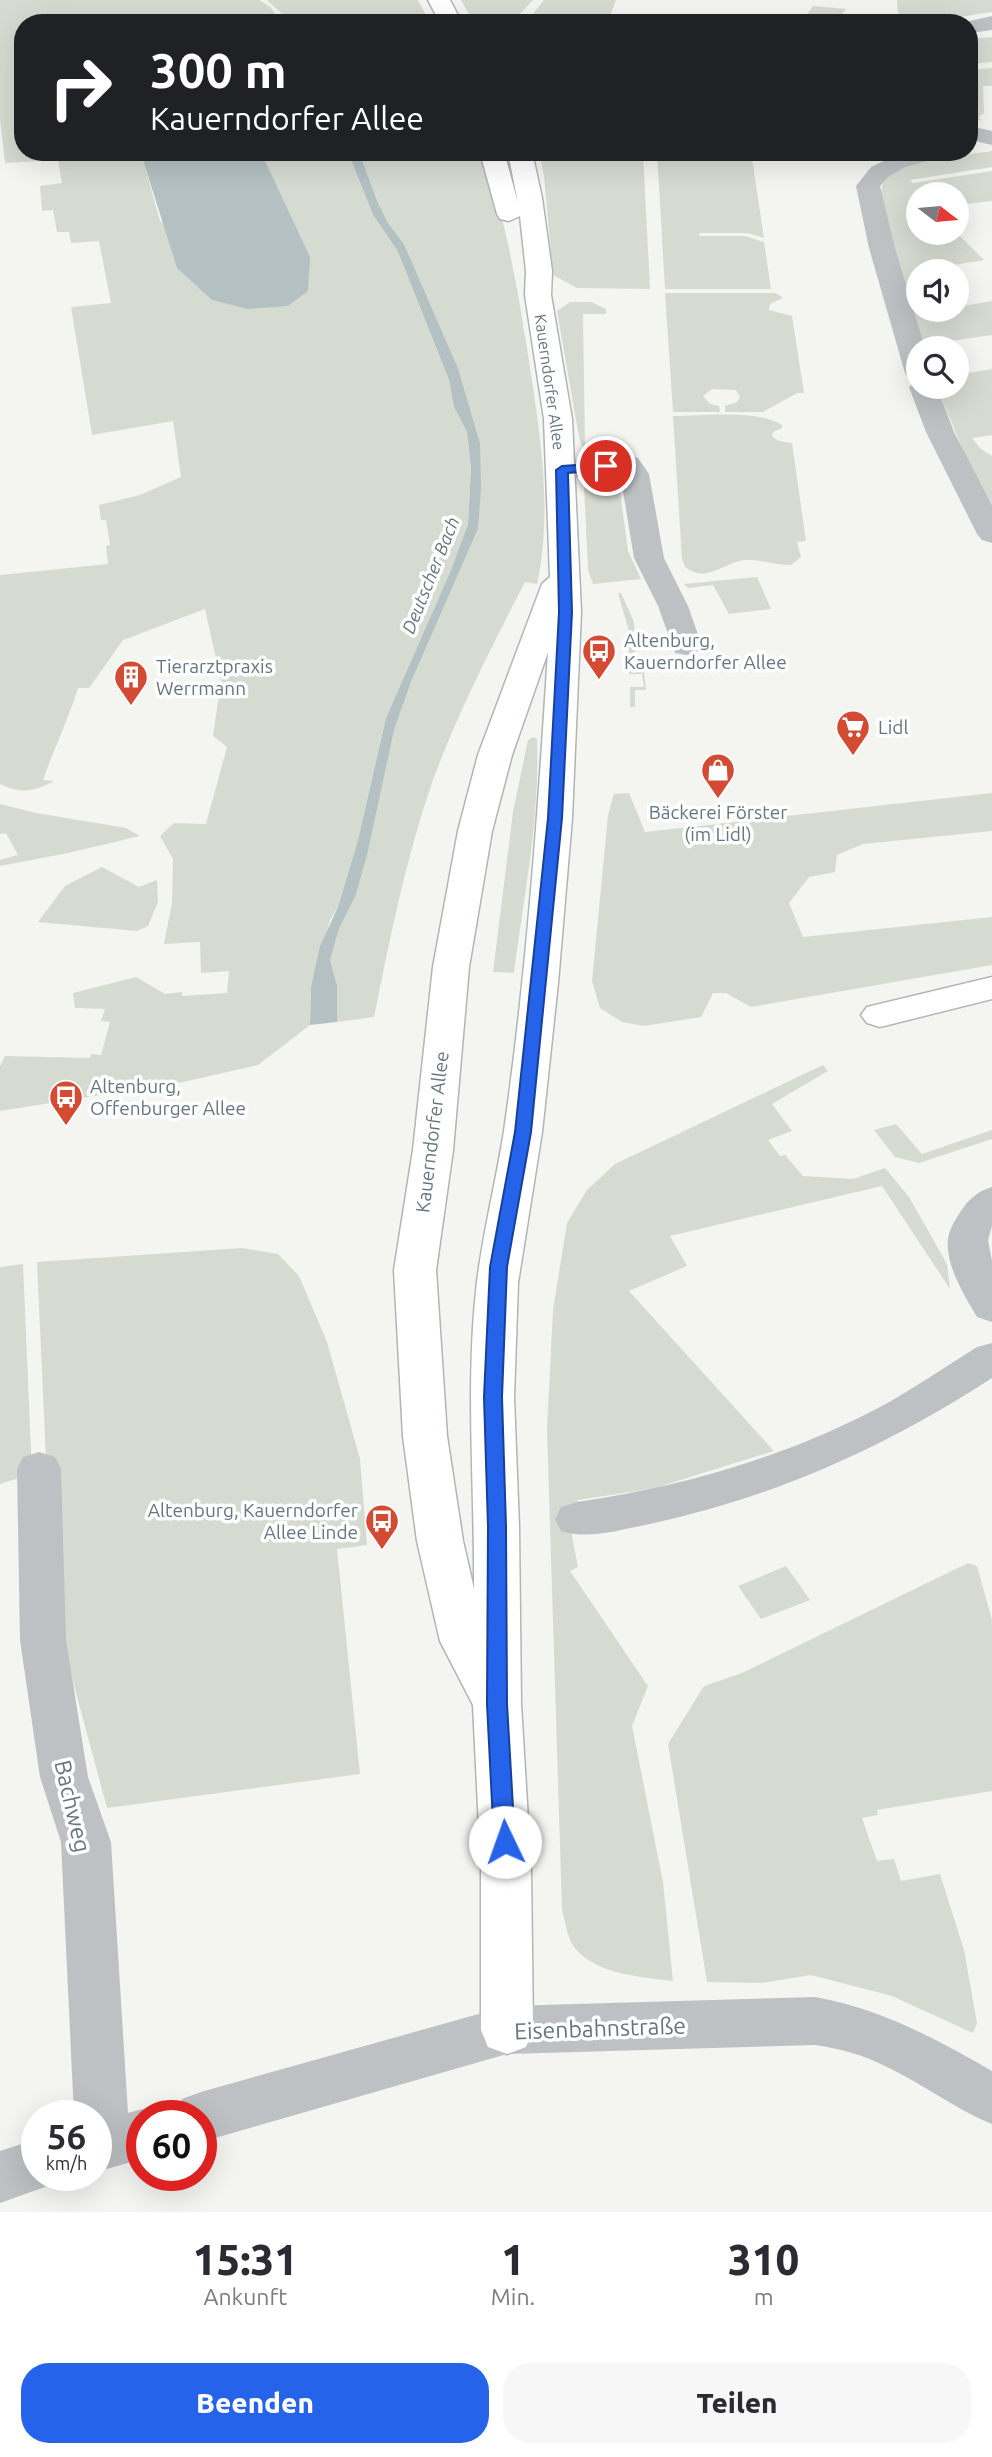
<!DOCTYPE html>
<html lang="de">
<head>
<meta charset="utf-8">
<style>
  body { margin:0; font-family:Ubuntu,sans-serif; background:#f7f7f7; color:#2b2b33; height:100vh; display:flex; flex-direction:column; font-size:26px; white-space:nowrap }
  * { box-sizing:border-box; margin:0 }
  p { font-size:23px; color:#7c7c81 }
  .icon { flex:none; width:38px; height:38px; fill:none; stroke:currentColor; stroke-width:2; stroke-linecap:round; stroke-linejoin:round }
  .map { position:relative; height:2212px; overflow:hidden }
  .side { display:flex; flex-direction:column; background:#fff; flex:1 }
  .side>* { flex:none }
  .top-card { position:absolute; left:14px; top:14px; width:964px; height:147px; border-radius:28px; box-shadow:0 7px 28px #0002; background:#202124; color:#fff; overflow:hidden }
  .needle { width:46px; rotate:106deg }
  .tools { position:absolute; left:906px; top:182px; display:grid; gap:14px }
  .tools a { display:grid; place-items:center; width:63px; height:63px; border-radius:50%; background:#fff; box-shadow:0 7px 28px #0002; font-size:35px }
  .speed { position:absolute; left:21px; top:2100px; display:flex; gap:14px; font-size:35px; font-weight:700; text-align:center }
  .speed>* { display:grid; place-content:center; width:91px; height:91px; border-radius:50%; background:#fff; box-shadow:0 7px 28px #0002; line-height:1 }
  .speed small { font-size:18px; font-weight:400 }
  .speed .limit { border:10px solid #d22; background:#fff; color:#111 }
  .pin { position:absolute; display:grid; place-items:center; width:60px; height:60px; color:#fff; margin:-30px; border:4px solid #fff; border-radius:50%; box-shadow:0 2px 7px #0007 }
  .me { position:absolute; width:77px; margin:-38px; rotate:357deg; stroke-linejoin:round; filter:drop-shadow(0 0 5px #0008) }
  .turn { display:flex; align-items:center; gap:24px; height:147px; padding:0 21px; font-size:32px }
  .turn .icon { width:91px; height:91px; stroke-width:2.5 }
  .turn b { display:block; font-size:49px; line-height:60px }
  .eta { display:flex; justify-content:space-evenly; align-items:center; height:119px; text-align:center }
  .eta b { font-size:42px; font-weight:800; line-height:49px }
  .cta { display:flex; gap:14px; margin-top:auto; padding:14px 21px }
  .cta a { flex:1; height:80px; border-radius:28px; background:#2563eb; color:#fff; font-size:28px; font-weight:800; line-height:80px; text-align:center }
  .cta a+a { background:#f7f7f7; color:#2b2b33 }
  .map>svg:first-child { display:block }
</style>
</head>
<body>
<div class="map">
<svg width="992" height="2212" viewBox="0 0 992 2212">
  <rect width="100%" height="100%" fill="#f4f4f1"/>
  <path fill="#d6dbd2" d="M 0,0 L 259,0 L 270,7 L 283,23 L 23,23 L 23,152 L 146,152 L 143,160 L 160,221 L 288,306 L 308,290 L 309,257 L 261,152 L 348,152 L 373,215 L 397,250 L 404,267 L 449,380 L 454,407 L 467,432 L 471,468 L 468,524 L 451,570 L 386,718 L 358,840 L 338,907 L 330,920 L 311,987 L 310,1025 L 258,1065 L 183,1082 L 0,1111 L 0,1066 L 5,1056 L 90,1058 L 91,1054 L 101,1055 L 110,1022 L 101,1021 L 105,1009 L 75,1008 L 73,993 L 136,977 L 165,994 L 182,992 L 182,996 L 227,993 L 229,971 L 201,973 L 200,942 L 164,944 L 172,903 L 173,859 L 160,836 L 174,823 L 206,824 L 227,747 L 213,736 L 221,681 L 205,609 L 123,640 L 89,688 L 78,688 C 68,720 54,749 43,780 L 54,781 C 34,792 21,794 0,784 L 0,575 L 108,564 L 106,546 L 110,545 L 106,520 L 101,520 L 99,505 L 140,495 L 181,477 L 173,421 L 92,435 L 71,307 L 111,303 L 99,241 L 71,243 L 69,232 L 57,232 L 53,210 L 42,211 L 40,186 L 62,183 L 58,160 L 5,163 L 0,120 Z
    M 267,0 L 418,0 L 430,23 L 292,23 Z
    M 461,0 L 533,0 L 515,19 L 515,23 L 474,23 Z
    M 544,0 L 616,0 L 607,23 L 526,23 Z
    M 897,0 L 992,0 L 992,12 C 963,16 924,26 898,13 Z
    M 813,6 L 846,9 L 838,20 L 783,23 L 805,17 Z
    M 992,37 L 992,62 L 970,64 L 970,39 Z
    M 992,68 L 992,86 L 983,86 L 984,113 L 978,118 L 982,120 L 970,122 L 970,70 Z
    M 992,151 L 992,167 L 910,180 L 913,183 L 992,171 L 992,201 L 957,205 L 957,194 L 919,194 L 919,233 L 957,233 L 984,260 L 919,271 L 919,310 L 957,310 L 957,307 L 992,301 L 992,335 L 944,342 L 946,348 L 922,348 L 904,296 L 881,194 C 882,186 882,180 889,175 C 913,158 963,156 992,151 Z
    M 359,152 L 483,152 C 506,220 518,291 529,361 C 540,434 553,511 537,584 L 525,582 C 492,646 458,712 433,780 C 406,857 390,938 374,1017 L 337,1022 L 337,985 L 330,960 L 339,929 L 355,897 L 394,730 L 411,682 L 478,529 L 480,443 L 458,368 L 404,244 L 388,223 L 378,203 Z
    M 539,152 L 643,152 L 650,289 L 577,288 L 553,275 L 544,176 Z
    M 657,152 L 751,152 L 764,238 L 748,233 L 699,233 L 700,236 L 745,236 L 764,242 L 771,289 L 665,289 Z
    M 665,293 L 776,293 L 783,298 L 770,304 L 769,310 L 792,316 L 804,393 L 797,393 L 763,412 L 725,412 L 725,406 L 737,402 L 740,397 L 736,390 L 712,389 L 703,396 L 710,404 L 719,406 L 720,412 L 673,412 Z
    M 570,302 L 591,302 L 606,309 L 606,314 L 583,314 L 585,448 L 609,449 C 595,466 583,454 579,437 L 557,311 Z
    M 992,369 L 992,435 L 972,438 L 981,449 L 992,456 L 992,504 L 965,455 L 937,387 L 957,387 L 957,375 Z
    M 673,416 C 705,416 755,409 782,425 L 782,428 L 773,432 L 772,436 L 779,441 L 792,443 L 806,541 L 797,542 L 801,557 L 791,565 C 775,565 760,559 745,560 C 724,562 706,584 685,567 L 682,559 Z
    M 593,477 L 607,477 L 619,483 L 628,551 L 641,579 L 593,584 L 588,570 L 584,484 Z
    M 757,577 L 771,609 L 729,614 L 713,585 L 688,588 L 684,584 Z
    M 618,593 L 621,593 L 634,622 L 636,671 L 644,671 L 646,690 L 635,690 L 635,707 L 630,707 L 630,687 L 644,687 L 642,674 L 629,674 L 629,631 Z
    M 533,737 L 537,739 C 540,817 524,896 514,973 L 493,972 L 513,812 L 528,740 Z
    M 629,793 L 645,832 L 992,793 L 992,831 L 863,844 L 837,855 L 835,872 L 809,877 L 789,903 L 803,937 L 992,917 L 992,965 L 751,1007 L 726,993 L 713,993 L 701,1017 L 644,1026 L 622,1022 L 600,1008 L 592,981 L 608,815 L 614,794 Z
    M 0,804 L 36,813 L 126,828 L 140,836 L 68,853 L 0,866 L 0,860 L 18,855 L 6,833 L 0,834 Z
    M 102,867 L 139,887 L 157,880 L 158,902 L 148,926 L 137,931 L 38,922 L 65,886 Z
    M 823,1065 L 828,1071 L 772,1104 L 792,1131 L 768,1140 L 780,1156 L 785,1155 L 803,1176 L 853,1179 L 885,1168 L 909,1197 L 947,1264 L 950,1289 L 882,1186 L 670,1236 L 687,1266 L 629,1291 L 774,1451 L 655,1488 L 578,1500 L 569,1520 L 578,1567 L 570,1571 L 648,1686 L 632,1726 L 663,1882 L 673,1981 C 642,1977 596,1975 574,1947 C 568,1939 565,1921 562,1910 L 547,1429 L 553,1310 L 567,1223 L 587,1190 L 615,1164 Z
    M 896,1124 L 922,1154 L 992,1130 L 992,1139 L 919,1163 L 895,1157 L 874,1130 Z
    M 242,1248 L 278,1254 L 299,1276 L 327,1342 L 360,1459 L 367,1545 L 337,1549 L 360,1774 L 107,1808 L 64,1648 L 46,1460 L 37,1262 Z
    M 23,1264 L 32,1474 L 0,1484 L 0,1267 Z
    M 968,1563 L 977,1566 L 992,1620 L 992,1791 L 877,1810 L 878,1815 L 862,1818 L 877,1861 L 894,1859 L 901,1881 L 940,1874 L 964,1950 L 977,2023 L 973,2033 L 892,1996 L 811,1975 L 762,1983 L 707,1982 L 668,1744 L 704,1686 L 742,1673 Z
    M 786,1566 L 810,1600 L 761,1619 L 738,1586 Z"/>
  <path fill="#b4c1c3" d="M 146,152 L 261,152 L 310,257 L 308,291 L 288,306 L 248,309 L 212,300 L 177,268 L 143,160 Z
    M 348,152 L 359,152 L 378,203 L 388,223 L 404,244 L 458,368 L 480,443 L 481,489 L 478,529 L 411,682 L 394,730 L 367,855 L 355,897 L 339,929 L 330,960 L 337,985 L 337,1022 L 310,1025 L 311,987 L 320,946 L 338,907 L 358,840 L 386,718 L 451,570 L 468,524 L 471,468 L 467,432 L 454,407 L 449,380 L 404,267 L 397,250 L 373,215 Z"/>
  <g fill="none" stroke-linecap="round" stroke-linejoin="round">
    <g stroke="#b2b7ba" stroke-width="3">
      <path id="secondary" d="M 992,977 L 992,999 L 880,1027 L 867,1023 L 861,1015 L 867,1007 Z"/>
    </g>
    <g stroke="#b1b5b8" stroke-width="3">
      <path id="primary" d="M 428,0 L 450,0 L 462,23 L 440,23 Z
        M 480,152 L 504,152 L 518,203 L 508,152 L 532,152 L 542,198 L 552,271 L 551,295 L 572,419 L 581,612 L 572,818 L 558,983 L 542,1132 L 518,1283 L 514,1397 L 519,1527 L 521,1704 L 531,1869 L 533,2030 L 526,2047 L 507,2054 L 488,2047 L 481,2030 L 481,1869 L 473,1705 L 440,1641 L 417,1541 L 403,1436 L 394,1270 L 413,1150 L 433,967 L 458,831 L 478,755 L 542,584 L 550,577 L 544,419 L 525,295 L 526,271 L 520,216 L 509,221 L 500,219 L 497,214 ZM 548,652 C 538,812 527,972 504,1131 C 496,1182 483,1232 477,1282 C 465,1382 475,1489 474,1589 L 463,1541 L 447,1436 L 436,1270 L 453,1150 L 469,967 L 492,831 L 512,755 Z"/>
    </g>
    <path fill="#bdc1c4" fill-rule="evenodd" d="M 992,16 L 992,30 L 970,33 L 970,23 L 961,23 Z
      M 970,126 L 992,131 L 992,145 L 970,140 Z
      M 903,152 L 946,152 L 942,157 L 905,167 L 888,177 L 880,186 L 895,248 L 925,348 L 919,348 L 919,387 L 937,387 L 954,432 L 992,505 L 992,543 L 982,540 L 977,534 L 926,432 L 909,387 L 916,380 L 909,379 L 905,373 L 869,248 L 856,186 L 871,167 Z
      M 628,455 L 638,458 L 649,474 L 664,558 L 688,606 L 702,646 L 697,653 L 686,655 L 675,653 L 658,606 L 634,558 L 620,473 L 562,479 L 552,476 L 548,470 L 552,464 L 562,461 Z
      M 992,1187 L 992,1226 L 988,1240 L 992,1261 L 992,1322 L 977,1317 C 965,1297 945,1264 948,1240 C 949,1230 954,1222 959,1214 C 968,1200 976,1192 992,1187 Z
      M 992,1343 L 992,1378 C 882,1449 773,1498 645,1525 C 618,1530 588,1540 561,1531 L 555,1519 L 561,1507 L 577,1502 C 687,1486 793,1455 891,1401 C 920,1384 948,1365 977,1347 Z
      M 39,1452 L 55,1457 L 61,1469 L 66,1640 L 88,1777 L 111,1842 L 128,2113 L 142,2109 L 160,2116 L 142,2116 L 142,2159 L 96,2172 L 96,2116 L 74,2116 L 61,1842 L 40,1777 L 20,1640 L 17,1469 L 23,1457 Z
      M 815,1997 C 882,2009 934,2038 992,2071 L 992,2124 C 955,2109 923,2084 887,2067 C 864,2055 841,2049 815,2045 L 507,2054 L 201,2142 L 201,2116 L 175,2116 L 182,2099 L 201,2092 L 507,2006 Z
      M 37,2139 L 37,2175 L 60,2175 L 56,2183 L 0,2203 L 0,2151 Z"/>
    <use href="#secondary" fill="#fff" fill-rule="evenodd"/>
    <use href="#primary" fill="#fff" fill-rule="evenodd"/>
  </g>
  <path fill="#2563eb" stroke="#184099" stroke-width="2" d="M 606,463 L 612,466 L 611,469 L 568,473 L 572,612 L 562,818 L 531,1132 L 507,1267 L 502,1397 L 506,1527 L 507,1704 L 515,1842 L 512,1848 L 505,1850 L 497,1848 L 494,1842 L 487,1704 L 488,1527 L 484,1397 L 490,1267 L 515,1132 L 548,818 L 559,612 L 556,470 L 562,466 Z"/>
  <defs>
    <g id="bus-pin" transform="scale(1.75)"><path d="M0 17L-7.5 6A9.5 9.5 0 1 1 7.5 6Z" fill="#d34b32" stroke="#fff"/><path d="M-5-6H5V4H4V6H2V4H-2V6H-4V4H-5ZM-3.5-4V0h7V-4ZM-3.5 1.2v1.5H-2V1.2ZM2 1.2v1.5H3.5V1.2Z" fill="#fff"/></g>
    <g id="building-pin" transform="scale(1.75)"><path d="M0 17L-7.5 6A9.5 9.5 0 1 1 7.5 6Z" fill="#d34b32" stroke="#fff"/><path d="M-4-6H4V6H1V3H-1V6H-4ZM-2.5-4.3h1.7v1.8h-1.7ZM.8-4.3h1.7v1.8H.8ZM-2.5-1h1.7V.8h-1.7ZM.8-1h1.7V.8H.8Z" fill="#fff"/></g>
    <g id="supermarket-pin" transform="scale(1.75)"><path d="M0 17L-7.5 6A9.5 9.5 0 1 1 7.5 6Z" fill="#d34b32" stroke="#fff"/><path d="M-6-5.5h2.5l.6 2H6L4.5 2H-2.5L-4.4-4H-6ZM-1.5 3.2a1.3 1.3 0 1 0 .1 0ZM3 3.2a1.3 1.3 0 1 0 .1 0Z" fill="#fff"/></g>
    <g id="shop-pin" transform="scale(1.75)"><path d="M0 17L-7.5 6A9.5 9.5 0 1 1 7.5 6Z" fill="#d34b32" stroke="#fff"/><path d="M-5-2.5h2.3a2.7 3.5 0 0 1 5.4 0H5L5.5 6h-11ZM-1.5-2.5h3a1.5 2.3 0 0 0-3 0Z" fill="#fff"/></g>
  </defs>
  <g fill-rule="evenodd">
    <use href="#bus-pin" x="599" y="651"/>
    <use href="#building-pin" x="131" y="677"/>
    <use href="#supermarket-pin" x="853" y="727"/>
    <use href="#shop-pin" x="718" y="770"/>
    <use href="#bus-pin" x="66" y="1097"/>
    <use href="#bus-pin" x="382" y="1521"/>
  </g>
  <g text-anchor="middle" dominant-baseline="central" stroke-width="7" stroke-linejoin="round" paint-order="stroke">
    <g font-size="16" fill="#66767f" stroke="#fff">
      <text transform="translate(550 382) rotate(82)">Kauerndorfer Allee</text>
    </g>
    <g font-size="18" font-style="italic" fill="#62777c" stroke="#fff">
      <text transform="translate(430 575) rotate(-68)">Deutscher Bach</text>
    </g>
    <g font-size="19" fill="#66767f" stroke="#fff" text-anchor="start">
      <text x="624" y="640">Altenburg,<tspan x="624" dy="22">Kauerndorfer Allee</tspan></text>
      <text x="156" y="666">Tierarztpraxis<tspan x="156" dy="22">Werrmann</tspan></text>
      <text x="878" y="727">Lidl</text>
      <text x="718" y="812" text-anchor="middle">Bäckerei Förster<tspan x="718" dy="22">(im Lidl)</tspan></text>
      <text x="90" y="1086">Altenburg,<tspan x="90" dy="22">Offenburger Allee</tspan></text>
      <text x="358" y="1510" text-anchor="end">Altenburg, Kauerndorfer<tspan x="358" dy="22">Allee Linde</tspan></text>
    </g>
    <g font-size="19" fill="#66767f" stroke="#fff">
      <text transform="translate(432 1132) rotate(-83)">Kauerndorfer Allee</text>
    </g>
    <g font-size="23" fill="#66767f" stroke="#fff">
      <text transform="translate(73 1806) rotate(77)">Bachweg</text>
      <text transform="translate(600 2028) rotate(-2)">Eisenbahnstraße</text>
    </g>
  </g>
</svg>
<div class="tools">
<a><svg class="needle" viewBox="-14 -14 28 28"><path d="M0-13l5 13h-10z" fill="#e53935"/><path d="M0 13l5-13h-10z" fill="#7c7c81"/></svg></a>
<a><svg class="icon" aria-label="sound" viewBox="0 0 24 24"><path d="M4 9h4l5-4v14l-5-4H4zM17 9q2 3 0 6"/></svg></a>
<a><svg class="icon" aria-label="search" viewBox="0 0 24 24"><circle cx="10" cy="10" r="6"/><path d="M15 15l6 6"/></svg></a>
</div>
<div class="speed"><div>56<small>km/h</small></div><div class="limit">60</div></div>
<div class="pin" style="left:606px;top:466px;background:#d93025"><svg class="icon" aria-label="arrive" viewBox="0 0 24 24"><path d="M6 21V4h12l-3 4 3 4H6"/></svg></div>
<svg class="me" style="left:505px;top:1842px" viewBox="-20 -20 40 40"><circle r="19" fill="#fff"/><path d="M0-13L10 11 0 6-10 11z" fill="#2563eb"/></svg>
<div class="top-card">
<div class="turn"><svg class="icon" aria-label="right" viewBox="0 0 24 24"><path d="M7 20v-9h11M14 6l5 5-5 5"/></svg><div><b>300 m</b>Kauerndorfer Allee</div></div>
</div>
</div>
<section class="side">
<div class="eta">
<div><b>15:31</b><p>Ankunft</p></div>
<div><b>1</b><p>Min.</p></div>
<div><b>310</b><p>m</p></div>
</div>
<div class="cta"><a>Beenden</a><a>Teilen</a></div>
</section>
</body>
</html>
